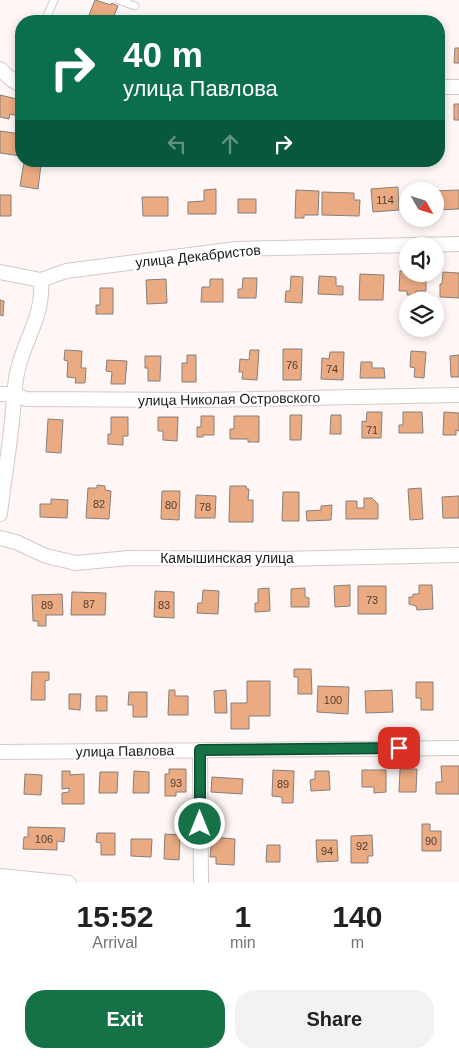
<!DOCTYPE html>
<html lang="en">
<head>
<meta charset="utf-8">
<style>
  body { margin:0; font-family:Helvetica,sans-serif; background:#f2f2f2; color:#202124; height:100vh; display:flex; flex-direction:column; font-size:19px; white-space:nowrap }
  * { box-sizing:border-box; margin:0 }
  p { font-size:16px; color:#757577 }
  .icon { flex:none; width:28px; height:28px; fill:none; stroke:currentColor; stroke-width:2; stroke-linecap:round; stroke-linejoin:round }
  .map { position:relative; height:883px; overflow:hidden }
  .details { display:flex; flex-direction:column; background:#fff; flex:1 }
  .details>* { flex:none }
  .hud { position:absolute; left:15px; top:15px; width:430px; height:152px; border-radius:20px; box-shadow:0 2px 8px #0003; background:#0b6e4f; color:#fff; overflow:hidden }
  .needle { width:32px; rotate:129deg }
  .tools { position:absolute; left:399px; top:182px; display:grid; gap:10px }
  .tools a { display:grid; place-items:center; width:45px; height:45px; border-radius:50%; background:#fff; box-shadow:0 2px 8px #0003; font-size:25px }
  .pin { position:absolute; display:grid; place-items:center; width:42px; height:42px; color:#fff; margin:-21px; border-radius:10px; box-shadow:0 2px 8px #0006 }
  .me { position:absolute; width:55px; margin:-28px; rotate:0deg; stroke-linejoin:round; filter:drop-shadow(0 0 4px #0008) }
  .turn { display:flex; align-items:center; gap:18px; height:105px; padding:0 25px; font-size:22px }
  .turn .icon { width:65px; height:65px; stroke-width:2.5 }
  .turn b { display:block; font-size:35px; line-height:42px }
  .lanes { display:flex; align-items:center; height:48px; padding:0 25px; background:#0003; justify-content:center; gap:25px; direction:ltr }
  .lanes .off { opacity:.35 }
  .eta { display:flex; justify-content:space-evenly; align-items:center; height:85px; text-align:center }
  .eta b { font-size:30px; font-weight:700; line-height:35px }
  .button { display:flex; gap:10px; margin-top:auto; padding:10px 25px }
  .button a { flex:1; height:58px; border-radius:20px; background:#157247; color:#fff; font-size:20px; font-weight:700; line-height:58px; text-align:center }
  .button a+a { background:#f2f2f2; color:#202124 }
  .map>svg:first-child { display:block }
</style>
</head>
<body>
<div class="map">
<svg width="459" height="883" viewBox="0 0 459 883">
  <rect width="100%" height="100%" fill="#fef7f6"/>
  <path fill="#eaab82" stroke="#877f7a" d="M 95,0 L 111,5 L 112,3 L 118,6 L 112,21 L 87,20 Z
    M 19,37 L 21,38 L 21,50 L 15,47 Z
    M 455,48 L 459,48 L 459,63 L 454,63 Z
    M 0,95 L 21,100 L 19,116 L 10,114 L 9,119 L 0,117 Z
    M 454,104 L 459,104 L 459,120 L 454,120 Z
    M 0,131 L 21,134 L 21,156 L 0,153 Z
    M 24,162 L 41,165 L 38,189 L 20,186 Z
    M 398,187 L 399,210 L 373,212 L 371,189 Z
    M 216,189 L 216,214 L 188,214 L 188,202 L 204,201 L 204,190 Z
    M 296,190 L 319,191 L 318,215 L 304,215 L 304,218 L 295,218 Z
    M 459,190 L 459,209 L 435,210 L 435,191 L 433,191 Z
    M 322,192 L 354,193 L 354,200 L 360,200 L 359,216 L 322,215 Z
    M 0,195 L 11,195 L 11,216 L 0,216 Z
    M 142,197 L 168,197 L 168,216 L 143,216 Z
    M 238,199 L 256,199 L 256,213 L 238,213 Z
    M 400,271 L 408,271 L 408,274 L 426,274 L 426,291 L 416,291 L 416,295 L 407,295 L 407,291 L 399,291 Z
    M 443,272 L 459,273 L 459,298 L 440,297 L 440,284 L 442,284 Z
    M 360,274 L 384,275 L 383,300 L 359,300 Z
    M 291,276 L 303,277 L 302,303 L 285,302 L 286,291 L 290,291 Z
    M 319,276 L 336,277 L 336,286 L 343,286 L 343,295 L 318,294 Z
    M 243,278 L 257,278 L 256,298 L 238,298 L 238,289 L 242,289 Z
    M 166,279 L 167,303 L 147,304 L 146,280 Z
    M 210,279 L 223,279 L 223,302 L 201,302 L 202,287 L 210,287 Z
    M 100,288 L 113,288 L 113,314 L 96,314 L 96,305 L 100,305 Z
    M 0,300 L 4,301 L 3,316 L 0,315 Z
    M 283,349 L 302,349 L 301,380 L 283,380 Z
    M 65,350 L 82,351 L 81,368 L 86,368 L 85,383 L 75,383 L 76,378 L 67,377 L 68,361 L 64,360 Z
    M 250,350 L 259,350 L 257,380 L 242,379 L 243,372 L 239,372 L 240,359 L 249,360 Z
    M 411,351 L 426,352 L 424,378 L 414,377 L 415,368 L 410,367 Z
    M 330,352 L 344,352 L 343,380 L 321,379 L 322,358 L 329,359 Z
    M 187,355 L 196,355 L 196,382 L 182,382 L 182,363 L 187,363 Z
    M 459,355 L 459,377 L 451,377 L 450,356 Z
    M 145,356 L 161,356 L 160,381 L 148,381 L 148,368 L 145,368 Z
    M 107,360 L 127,361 L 125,384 L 111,384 L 112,372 L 106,371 Z
    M 361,362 L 372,362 L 372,368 L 384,368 L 385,378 L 360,378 Z
    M 367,412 L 382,412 L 381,438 L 362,438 L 362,421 L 366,422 Z
    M 403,412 L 422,412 L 423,433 L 399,433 L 399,425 L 403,425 Z
    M 444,412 L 459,413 L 459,431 L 456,430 L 456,435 L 443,435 Z
    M 290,415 L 302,415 L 301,440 L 290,440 Z
    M 331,415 L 341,415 L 341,434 L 330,434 Z
    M 201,416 L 214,416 L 214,435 L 203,435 L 203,437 L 197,437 L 197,427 L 201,427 Z
    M 234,416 L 259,416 L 259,442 L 248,442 L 248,439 L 230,439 L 230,429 L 234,429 Z
    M 111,417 L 128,417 L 128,436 L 123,436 L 123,445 L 108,444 L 108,434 L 111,434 Z
    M 158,417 L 178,417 L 177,441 L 163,440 L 163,431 L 158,431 Z
    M 48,419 L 63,420 L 61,453 L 46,452 Z
    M 97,485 L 105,486 L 105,490 L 111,491 L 109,519 L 86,518 L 88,488 L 97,488 Z
    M 230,486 L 246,486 L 247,489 L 249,489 L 248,500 L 253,500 L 253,522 L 229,522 Z
    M 421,488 L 423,519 L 410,520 L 408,489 Z
    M 162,491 L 180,491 L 179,520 L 161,519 Z
    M 283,492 L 299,492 L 299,521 L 282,521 Z
    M 196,495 L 216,496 L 215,518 L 195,518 Z
    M 459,496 L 459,518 L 443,518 L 442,497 Z
    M 364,498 L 372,498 L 378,504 L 378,519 L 346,519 L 346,501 L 357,501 L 357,508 L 364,508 Z
    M 51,499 L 68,500 L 67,518 L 40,517 L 40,504 L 51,504 Z
    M 332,505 L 331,520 L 307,521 L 306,511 L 321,510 L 321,506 Z
    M 350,585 L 350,606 L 335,607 L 334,586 Z
    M 419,585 L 432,585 L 433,609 L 417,610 L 416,606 L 409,604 L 409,597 L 413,597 L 413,594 L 419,594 Z
    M 358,586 L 386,586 L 386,614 L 358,614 Z
    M 269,588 L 270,611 L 255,612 L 255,603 L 258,603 L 258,589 Z
    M 305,588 L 305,597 L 309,598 L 309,607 L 291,607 L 291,589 Z
    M 203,590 L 219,591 L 218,614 L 197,613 L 198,603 L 202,603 Z
    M 155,591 L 174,592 L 174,618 L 154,617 Z
    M 72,592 L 106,593 L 105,615 L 71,615 Z
    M 62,594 L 63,615 L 46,615 L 46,626 L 38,626 L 38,621 L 33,621 L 32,595 Z
    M 294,669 L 311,669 L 312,694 L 298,694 L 298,677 L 294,677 Z
    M 32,672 L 49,672 L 49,680 L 45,681 L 45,700 L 31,700 Z
    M 247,681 L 270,681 L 270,716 L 249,716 L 249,729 L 231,729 L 231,703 L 247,703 Z
    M 416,682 L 433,682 L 433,710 L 421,710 L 421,698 L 416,698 Z
    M 318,686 L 349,687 L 348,714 L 317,712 Z
    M 169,690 L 175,690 L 175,696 L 188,696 L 188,715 L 168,715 Z
    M 226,690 L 227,713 L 215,713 L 214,691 Z
    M 392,690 L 393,712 L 366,713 L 365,691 Z
    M 129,692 L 147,692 L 147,717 L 133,717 L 133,705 L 128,705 Z
    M 69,694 L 81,694 L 80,710 L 69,709 Z
    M 96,696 L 107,696 L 107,711 L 96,711 Z
    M 441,766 L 459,766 L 459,794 L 436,794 L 436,782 L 442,782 Z
    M 169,769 L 186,769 L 186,792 L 176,792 L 176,796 L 165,796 L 165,774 L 169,774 Z
    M 400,769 L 417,769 L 416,792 L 399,792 Z
    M 273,770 L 294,771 L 293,803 L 282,803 L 282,797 L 272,796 Z
    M 362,770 L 386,770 L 386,792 L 374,793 L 374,787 L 362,787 Z
    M 62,771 L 70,771 L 70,775 L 84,774 L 84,804 L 62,804 L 62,793 L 69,792 L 69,788 L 62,789 Z
    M 134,771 L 149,772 L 149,793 L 133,793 Z
    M 315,771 L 329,771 L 330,790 L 311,791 L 310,780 L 315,779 Z
    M 100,772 L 118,772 L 117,793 L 99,793 Z
    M 25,774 L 42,775 L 41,795 L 24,794 Z
    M 212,777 L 243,779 L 242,794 L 211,792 Z
    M 422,824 L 430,824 L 430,831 L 441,831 L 441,851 L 422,851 Z
    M 28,827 L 65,828 L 64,842 L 57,841 L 57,850 L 23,849 L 24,837 L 28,837 Z
    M 97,833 L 115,833 L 115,855 L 101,855 L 101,843 L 96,842 Z
    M 165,834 L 180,835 L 179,860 L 164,859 Z
    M 372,835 L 373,856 L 368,856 L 368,863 L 351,863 L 351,836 Z
    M 212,837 L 235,839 L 234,865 L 216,864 L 216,857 L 210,857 Z
    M 131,839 L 152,839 L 151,857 L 131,856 Z
    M 316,840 L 337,840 L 338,861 L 317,862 Z
    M 267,845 L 280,845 L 280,862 L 266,862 Z"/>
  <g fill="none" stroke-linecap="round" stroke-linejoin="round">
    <g stroke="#d4c9c7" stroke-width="9">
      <path id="lane" d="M 119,0 L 135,6
        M 45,21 L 54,0"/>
    </g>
    <g stroke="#d4c9c7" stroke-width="16">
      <path id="street" d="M 0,69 L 12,80 L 21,85
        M 439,87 L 459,87
        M 0,272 L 41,280 L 66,271 L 236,249 L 459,244
        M 0,394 L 15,394 L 26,399 L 202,400 L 459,395
        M 0,514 C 3,486 8,458 11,430 C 14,410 13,388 18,369 C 26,336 44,315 41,280
        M 0,538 L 16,542 L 46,556 L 76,563 L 129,558 L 278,559 L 459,555
        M 200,750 L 201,883
        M 0,752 L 459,748
        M 0,876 L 69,883"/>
    </g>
    <use href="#lane" stroke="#fff" stroke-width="7"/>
    <use href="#street" stroke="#fff" stroke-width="14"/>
  </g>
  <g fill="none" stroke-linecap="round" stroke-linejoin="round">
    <g stroke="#0e4a2e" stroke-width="12">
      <path id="route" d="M 200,824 L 200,750 L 399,748"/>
    </g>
    <use href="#route" stroke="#157247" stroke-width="9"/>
  </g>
  <g text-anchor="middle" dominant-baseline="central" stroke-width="5" stroke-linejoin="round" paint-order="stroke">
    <g font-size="11" fill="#513e33">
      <text x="385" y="200">114</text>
      <text x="292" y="365">76</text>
      <text x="332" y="369">74</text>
      <text x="372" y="430">71</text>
      <text x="99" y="504">82</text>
      <text x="171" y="505">80</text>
      <text x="205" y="507">78</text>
      <text x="372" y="600">73</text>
      <text x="89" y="604">87</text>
      <text x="47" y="605">89</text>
      <text x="164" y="605">83</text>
      <text x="333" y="700">100</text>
      <text x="176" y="783">93</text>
      <text x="283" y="784">89</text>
      <text x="44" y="839">106</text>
      <text x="431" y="841">90</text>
      <text x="362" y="846">92</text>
      <text x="327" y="851">94</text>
    </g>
    <g font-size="14" fill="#1e1a19" stroke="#fff">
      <text transform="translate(198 256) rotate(-6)">улица Декабристов</text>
      <text transform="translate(229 399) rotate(-1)">улица Николая Островского</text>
      <text x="227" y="558">Камышинская улица</text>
      <text transform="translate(125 751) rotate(-1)">улица Павлова</text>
    </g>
  </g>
</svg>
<div class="tools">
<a><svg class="needle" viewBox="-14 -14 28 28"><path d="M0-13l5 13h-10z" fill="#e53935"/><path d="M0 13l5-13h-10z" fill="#757577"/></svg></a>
<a><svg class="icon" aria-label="sound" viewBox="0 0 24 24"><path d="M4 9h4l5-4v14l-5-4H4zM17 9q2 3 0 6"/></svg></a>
<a><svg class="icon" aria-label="layers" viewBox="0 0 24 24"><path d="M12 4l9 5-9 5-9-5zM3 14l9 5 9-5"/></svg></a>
</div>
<div class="pin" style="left:399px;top:748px;background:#d93025"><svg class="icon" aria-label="arrive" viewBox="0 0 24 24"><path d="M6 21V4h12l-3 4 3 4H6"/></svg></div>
<svg class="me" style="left:200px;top:824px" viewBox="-20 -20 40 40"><circle r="17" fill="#157247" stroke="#fff" stroke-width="3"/><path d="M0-11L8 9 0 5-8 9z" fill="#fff"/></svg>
<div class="hud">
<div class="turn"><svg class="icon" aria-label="right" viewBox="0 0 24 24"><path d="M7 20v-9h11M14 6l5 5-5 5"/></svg><div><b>40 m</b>улица Павлова</div></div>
<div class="lanes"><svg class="icon off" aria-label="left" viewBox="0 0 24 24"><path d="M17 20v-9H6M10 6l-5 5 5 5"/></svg><svg class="icon off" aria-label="ahead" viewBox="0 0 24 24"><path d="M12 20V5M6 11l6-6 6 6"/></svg><svg class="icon" aria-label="right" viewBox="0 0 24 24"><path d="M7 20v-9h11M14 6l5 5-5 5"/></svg></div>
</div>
</div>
<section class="details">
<div class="eta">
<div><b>15:52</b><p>Arrival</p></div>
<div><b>1</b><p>min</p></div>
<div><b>140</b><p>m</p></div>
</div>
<div class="button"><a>Exit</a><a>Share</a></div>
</section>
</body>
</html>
